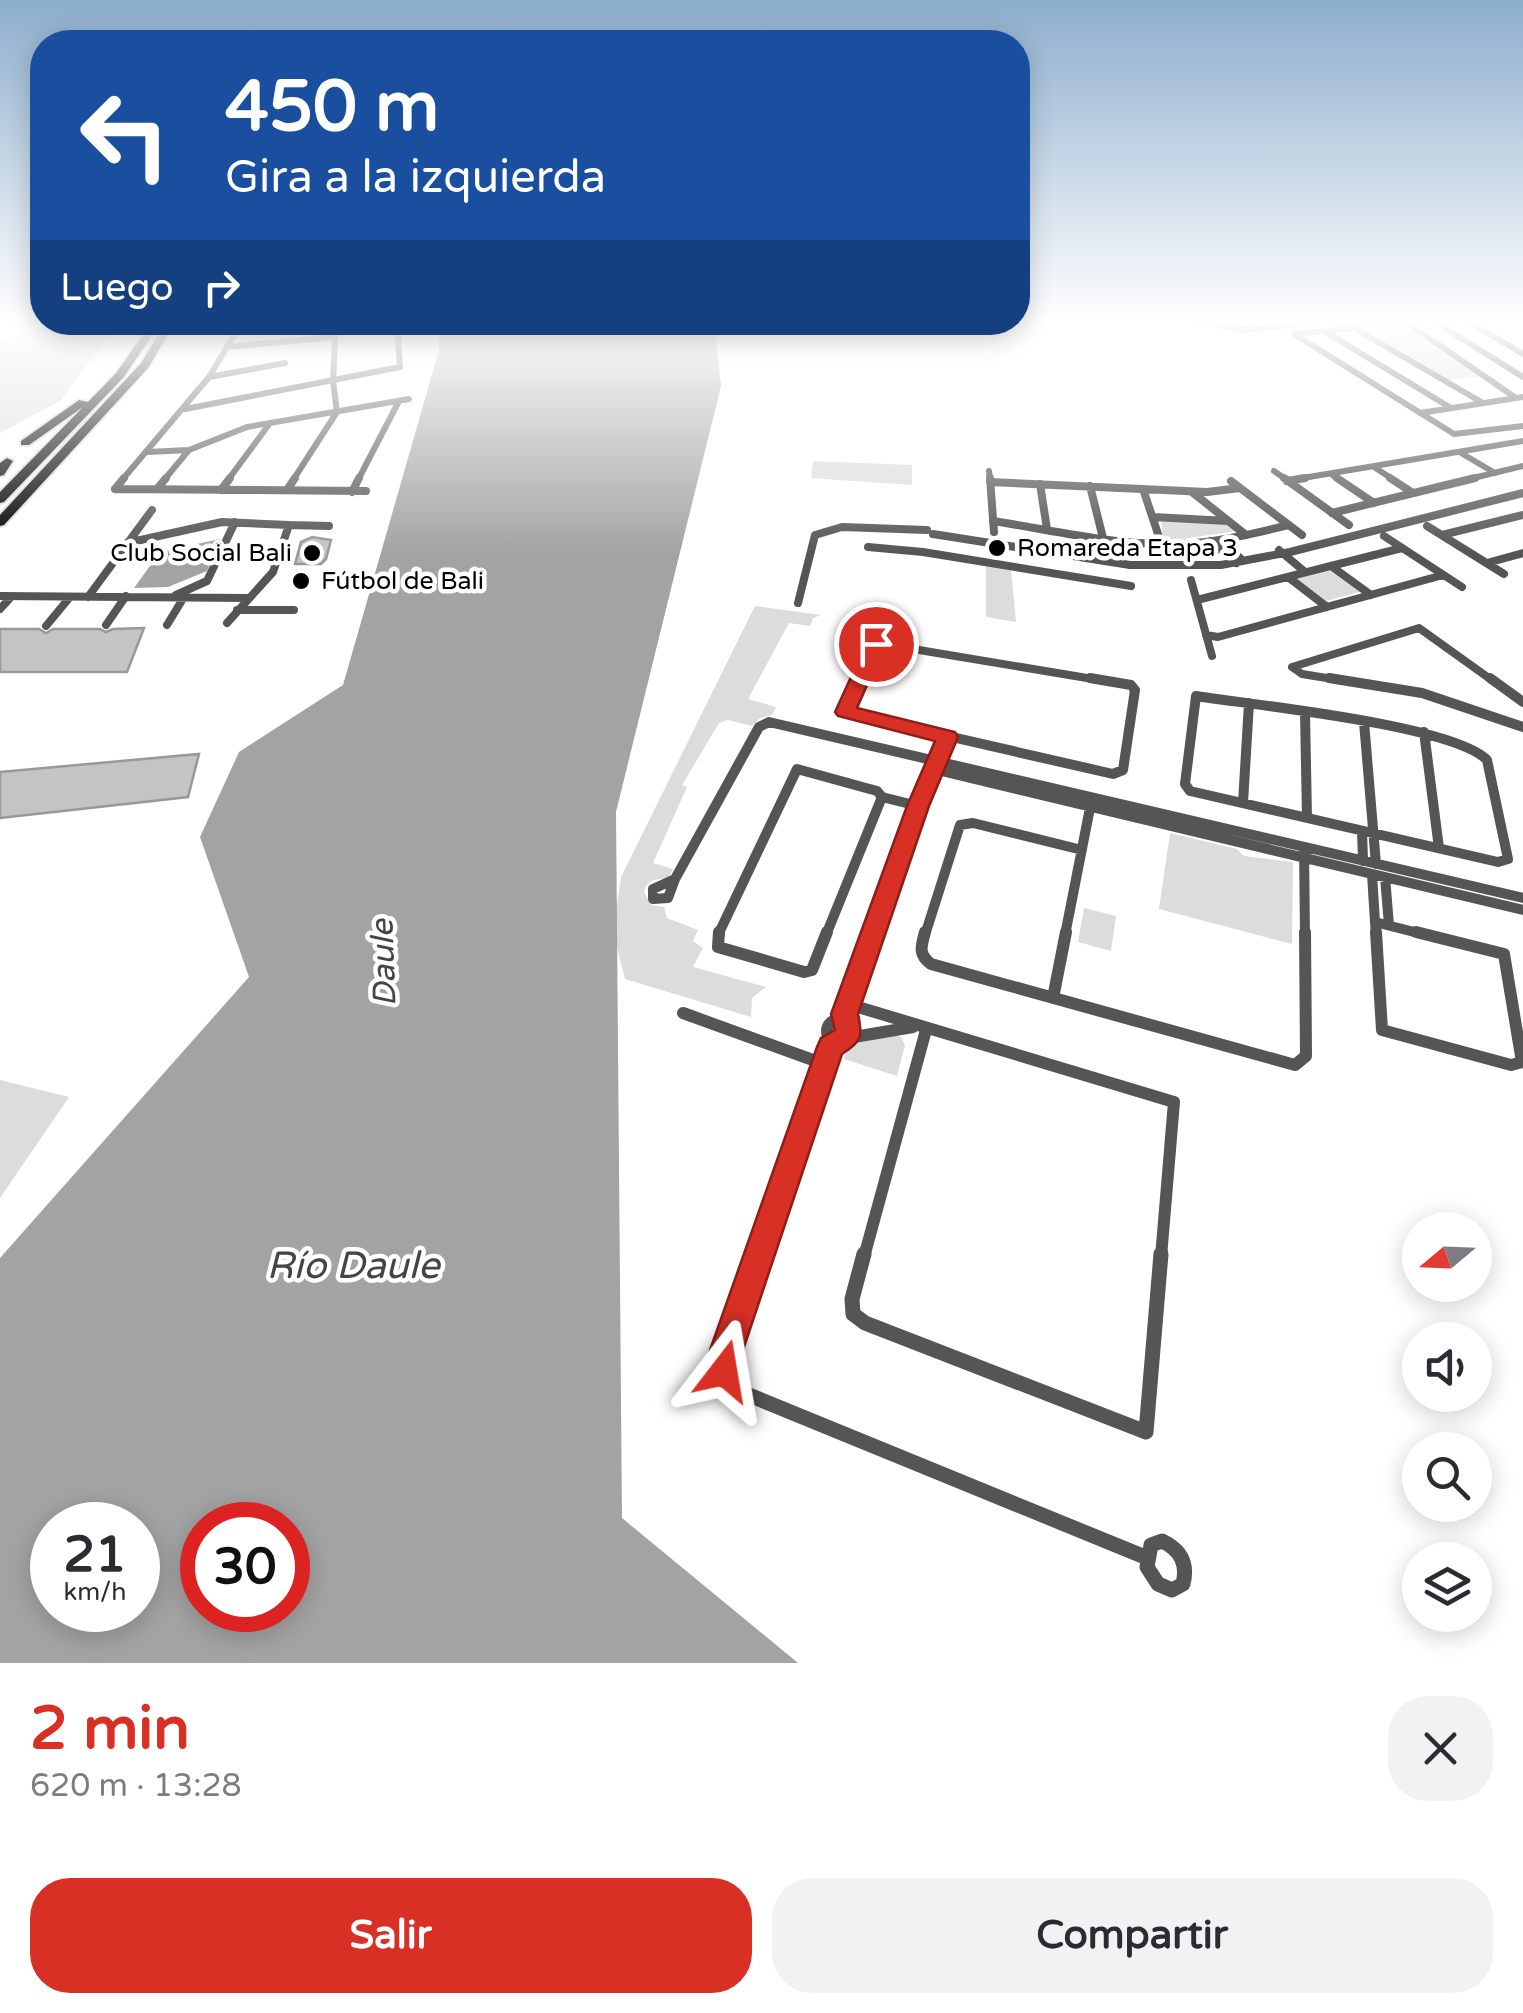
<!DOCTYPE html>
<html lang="es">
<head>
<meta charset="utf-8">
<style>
  body { margin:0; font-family:"Varela Round",sans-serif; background:#f2f2f3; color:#2b2b33; height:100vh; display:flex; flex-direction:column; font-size:38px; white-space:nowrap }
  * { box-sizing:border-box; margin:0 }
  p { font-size:32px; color:#7c7c81 }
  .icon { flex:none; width:55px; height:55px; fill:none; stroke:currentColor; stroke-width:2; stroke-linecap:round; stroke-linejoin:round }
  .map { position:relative; height:1663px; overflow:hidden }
  .panel { display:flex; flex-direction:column; background:#fff; flex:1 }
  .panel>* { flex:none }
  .top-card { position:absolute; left:30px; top:30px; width:1000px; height:305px; border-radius:40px; box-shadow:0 5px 25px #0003; background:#1a4fa0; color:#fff; overflow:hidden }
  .needle { width:65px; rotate:251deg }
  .tools { position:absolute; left:1402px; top:1212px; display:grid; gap:20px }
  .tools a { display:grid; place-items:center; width:90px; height:90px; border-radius:50%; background:#fff; box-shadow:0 5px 25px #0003; font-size:50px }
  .speed { position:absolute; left:30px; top:1502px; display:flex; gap:20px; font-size:50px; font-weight:700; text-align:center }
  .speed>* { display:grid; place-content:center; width:130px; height:130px; border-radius:50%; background:#fff; box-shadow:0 5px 25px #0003; line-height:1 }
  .speed small { font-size:25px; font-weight:400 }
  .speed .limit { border:15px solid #d22; background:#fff; color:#111 }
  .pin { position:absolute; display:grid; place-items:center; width:85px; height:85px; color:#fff; margin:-42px; border:5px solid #fff; border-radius:50%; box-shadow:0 2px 10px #0007 }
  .me { position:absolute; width:110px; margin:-55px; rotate:14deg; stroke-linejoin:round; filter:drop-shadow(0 0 8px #0008) }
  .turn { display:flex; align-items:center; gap:35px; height:210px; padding:0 30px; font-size:45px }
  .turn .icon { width:130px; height:130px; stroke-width:2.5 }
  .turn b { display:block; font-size:70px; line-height:85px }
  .then { display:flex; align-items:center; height:95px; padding:0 30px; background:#0003; gap:20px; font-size:38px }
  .round { display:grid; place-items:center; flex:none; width:105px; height:105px; border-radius:40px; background:#f2f2f3 }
  .overview { display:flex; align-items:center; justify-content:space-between; height:170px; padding:0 30px }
  h1 { font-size:60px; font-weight:700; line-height:75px; color:#d93025 }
  .button { display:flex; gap:20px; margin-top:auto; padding:20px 30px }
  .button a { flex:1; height:115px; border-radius:40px; background:#d93025; color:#fff; font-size:40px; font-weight:700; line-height:115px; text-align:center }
  .button a+a { background:#f2f2f3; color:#2b2b33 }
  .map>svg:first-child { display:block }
</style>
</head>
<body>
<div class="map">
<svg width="1523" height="1663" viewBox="0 0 1523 1663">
  <rect width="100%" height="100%" fill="#fff"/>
  <path fill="#dcdcdc" d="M 1349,321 L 1395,321 L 1479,377 L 1449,380 Z
    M 64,322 L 118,323 L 61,400 L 0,433 L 0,339 Z
    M 813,461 L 912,465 L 912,485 L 811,478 Z
    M 1161,520 L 1227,524 L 1237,531 L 1168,541 L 1163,538 Z
    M 986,565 L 1011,569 L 1016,622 L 986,617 Z
    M 1330,571 L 1360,592 L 1326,601 L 1296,579 Z
    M 755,606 L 821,615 L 813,618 L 810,626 L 789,623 L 748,699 L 776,707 L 772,715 L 760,718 L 752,726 L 728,720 L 719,723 L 682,785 L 687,787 L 653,863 L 673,869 L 668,879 C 656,879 647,879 644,892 L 651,905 L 664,907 L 667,918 L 698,930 L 693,941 L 703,948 L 693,967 L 766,987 L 752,998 L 751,1017 L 625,979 L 613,932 L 621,877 Z
    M 1170,833 L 1237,849 L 1244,856 L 1293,862 L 1292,944 L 1159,909 Z
    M 1084,908 L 1116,916 L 1111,951 L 1078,942 Z
    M 895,1035 L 901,1037 L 905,1045 L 897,1076 L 844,1059 L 848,1045 L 857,1040 Z
    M 0,1080 L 69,1097 L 0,1198 Z"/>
  <path fill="#a3a3a3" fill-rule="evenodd" d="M 439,323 L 714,323 L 721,386 L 616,812 L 622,1518 L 798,1663 L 0,1663 L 0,1258 L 249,977 L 200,837 L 239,752 L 343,685 L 439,350 ZM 52,1525 L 138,1525 L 138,1610 L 52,1610 ZM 202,1525 L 288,1525 L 288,1610 L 202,1610 Z
    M 220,539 L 207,571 L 168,587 L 134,588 L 160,552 Z"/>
  <path fill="#c4c4c4" stroke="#999" stroke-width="2.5" d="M 312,537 L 331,540 L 326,559 L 321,564 L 295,564 L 301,542 Z
    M 144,628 L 127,672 L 0,672 L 0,629 L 39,629 L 46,633 L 53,629 L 100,629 L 106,632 L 113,629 Z
    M 199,754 L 188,797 L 0,818 L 0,772 Z"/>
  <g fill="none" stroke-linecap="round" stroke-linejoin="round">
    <g stroke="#dbdbdb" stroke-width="4">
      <path id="highway" d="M 152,322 L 161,322 L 124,377 L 4,502 L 0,503 L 0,492 L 83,407 L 29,445 L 21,445 L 21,441 L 79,400 L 88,402 L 116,373 Z
        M 166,322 L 175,322 L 149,367 L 4,525 L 0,526 L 0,515 L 141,363 Z
        M 7,458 L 13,461 L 4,475 L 0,476 L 0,463 Z"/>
    </g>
    <path stroke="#555" stroke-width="6" d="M 1196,321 L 1244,330 L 1321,321
      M 1404,321 L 1516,398
      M 1434,321 L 1523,377
      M 1468,321 L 1523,354
      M 1324,331 L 1451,408
      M 227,347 L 334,337
      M 209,377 L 285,363
      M 1483,403 L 1354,328 L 1294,334 L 1454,434 L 1523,426
      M 185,409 L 400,367 L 397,322
      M 1420,413 L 1523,397
      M 147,452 L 189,450
      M 1461,453 L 1495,473
      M 1374,467 L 1394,480
      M 989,471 L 990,480
      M 1274,471 L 1287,480
      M 1331,474 L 1340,480
      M 122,480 L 209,377 L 242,322
      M 164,480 L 189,450 L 247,427 L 409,399
      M 228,480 L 270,423
      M 293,480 L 337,412 L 333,381 L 336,322
      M 358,480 L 399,401
      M 1291,480 L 1523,441
      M 1465,480 L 1523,466"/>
    <path stroke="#555" stroke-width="8" d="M 990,478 L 994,532
      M 1284,478 L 1349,525
      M 1337,478 L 1374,503
      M 1390,478 L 1413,493
      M 1231,481 L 1302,535
      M 1287,481 L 1305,478
      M 990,482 L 1207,492 L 1240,488
      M 1040,484 L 1047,529
      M 1090,486 L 1103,538
      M 115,489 L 366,491
      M 115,489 L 124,478
      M 157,489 L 166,478
      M 1143,489 L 1161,543
      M 221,490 L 230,478
      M 287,490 L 295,478
      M 352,492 L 359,478
      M 1192,492 L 1246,535
      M 1332,513 L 1475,478
      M 1153,517 L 1228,521
      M 993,521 C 1052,530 1112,545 1173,544 C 1212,544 1251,534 1289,525
      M 289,525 L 329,526
      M 1427,526 L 1504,574
      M 933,534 L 1130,565 L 1221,565 L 1290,552 L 1523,493
      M 1442,535 L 1523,515
      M 1384,536 L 1462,587
      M 1221,540 L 1240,558 L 1237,563
      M 1210,541 L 1236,563
      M 127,543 L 222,522 L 289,525 L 273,572 L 227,623
      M 868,547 L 923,552 L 1131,586
      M 1279,550 L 1305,572
      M 1487,563 L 1523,553
      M 1331,566 L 1371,595
      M 1288,577 L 1327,607
      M 1191,580 L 1212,656
      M 176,595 L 207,581 L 235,522
      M 0,596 L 249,598
      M 88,597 L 152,510
      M 1197,600 L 1402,548
      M 798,603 L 815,535 L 842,527 L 927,530
      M 0,609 L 11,597
      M 237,610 L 294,610
      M 106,625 L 126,596
      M 167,625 L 184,597
      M 46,626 L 70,597
      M 1206,635 L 1218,637 L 1443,575
      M 877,643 L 1105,681
      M 857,681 L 881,629
      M 1345,681 L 1302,674 L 1292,667 L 1419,628 L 1493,681"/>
    <path stroke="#555" stroke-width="10" d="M 858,678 L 845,707 L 847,713 L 1113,774 L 1123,770 L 1135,690 L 1131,685 L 1090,678
      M 1329,678 L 1422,693 L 1523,727
      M 1490,678 L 1523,702
      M 1196,696 C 1254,705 1452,725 1487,760 L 1508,859 L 1498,862 L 1190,791 L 1185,784 Z
      M 1305,712 L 1307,818
      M 1364,722 L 1376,864
      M 1424,732 L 1439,848
      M 933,769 L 1523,910
      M 882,797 L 918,806
      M 1243,803 L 1249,703
      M 1362,831 L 1363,861
      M 1304,847 L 1305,935
      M 1372,874 L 1375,922
      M 1385,877 L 1389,925
      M 675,879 L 759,727 L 769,722 L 1523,898
      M 675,879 L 668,898 L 653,899 L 653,889 Z
      M 1375,922 L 1426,935
      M 1375,922 L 1376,935
      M 718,935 L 797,769 L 877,791 L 882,797
      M 826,935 L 882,797
      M 873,935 L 918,806 L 948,737
      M 925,935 L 960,825 L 973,823 L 1082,850
      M 1065,935 L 1090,808"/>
    <path stroke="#555" stroke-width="12" d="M 719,932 L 718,947 L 804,972 L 812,970 L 827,932
      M 925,932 C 921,947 918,954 931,964 L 1295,1065 L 1306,1056 L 1305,932
      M 1376,932 L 1382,1030 L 1511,1065 L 1522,1062 L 1504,954 L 1416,932
      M 1053,998 L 1066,932
      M 848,1004 L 1174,1102 L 1161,1257
      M 683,1013 L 824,1064
      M827 1031a11 11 0 1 1 22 0a11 11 0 1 1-22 0Z
      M 835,1021 L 845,1014 L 874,932
      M 848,1038 L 913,1027
      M 758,1257 L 830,1047
      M 864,1257 L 926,1030"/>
    <path stroke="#555" stroke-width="15" d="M 759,1254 C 747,1289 707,1364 739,1391 L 1145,1557
      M 864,1254 L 852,1299 L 853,1314 L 865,1323 L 1146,1432 L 1161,1254
      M 1162,1541 C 1181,1550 1188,1564 1183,1584 L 1172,1590 L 1158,1584 L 1147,1567 L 1151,1545 Z"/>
    <use href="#highway" fill="#000" fill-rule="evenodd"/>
  </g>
  <linearGradient id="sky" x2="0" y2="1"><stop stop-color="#8cadcc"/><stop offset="0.58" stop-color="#fff"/><stop offset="1" stop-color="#fff" stop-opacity="0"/></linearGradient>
  <rect width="1523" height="554" fill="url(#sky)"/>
  <path fill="#d93025" stroke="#8d1f18" stroke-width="2.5" d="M 876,638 L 885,644 L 857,708 L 955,732 L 958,737 L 929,806 L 858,1014 C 863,1037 862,1041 842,1054 L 743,1350 L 735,1383 L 724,1388 L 712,1383 L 707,1371 L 710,1350 L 817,1047 L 821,1038 L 835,1030 L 831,1014 L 907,806 L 935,741 L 838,716 L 835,712 L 866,644 Z"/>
  <g fill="#000" stroke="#fff" stroke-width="4">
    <circle cx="997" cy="548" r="10"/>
    <circle cx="312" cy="553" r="10"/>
    <circle cx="301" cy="581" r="10"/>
  </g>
  <g text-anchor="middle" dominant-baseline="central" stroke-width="9" stroke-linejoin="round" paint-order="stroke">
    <g font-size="25" fill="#000" stroke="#fff" text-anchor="start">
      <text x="1017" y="548">Romareda Etapa 3</text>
      <text x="292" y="553" text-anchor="end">Club Social Bali</text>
      <text x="321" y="581">Fútbol de Bali</text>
    </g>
    <g font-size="32" font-style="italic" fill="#444" stroke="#fff">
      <text transform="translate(384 963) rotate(-92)">Daule</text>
    </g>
    <g font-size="38" font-style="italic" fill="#444" stroke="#fff">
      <text x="353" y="1266">Río Daule</text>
    </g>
  </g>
</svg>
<div class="tools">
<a><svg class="needle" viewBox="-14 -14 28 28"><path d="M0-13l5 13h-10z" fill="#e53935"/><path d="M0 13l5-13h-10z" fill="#7c7c81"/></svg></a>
<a><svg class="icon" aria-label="sound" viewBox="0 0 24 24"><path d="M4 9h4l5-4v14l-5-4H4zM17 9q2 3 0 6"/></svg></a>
<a><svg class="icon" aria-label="search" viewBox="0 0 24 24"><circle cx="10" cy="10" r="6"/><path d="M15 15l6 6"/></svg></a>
<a><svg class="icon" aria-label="layers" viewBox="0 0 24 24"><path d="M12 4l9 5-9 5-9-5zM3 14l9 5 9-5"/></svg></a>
</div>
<div class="speed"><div>21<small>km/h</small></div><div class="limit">30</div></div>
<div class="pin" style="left:876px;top:644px;background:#d93025"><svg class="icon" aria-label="arrive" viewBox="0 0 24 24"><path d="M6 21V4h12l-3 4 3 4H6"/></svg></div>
<svg class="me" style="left:724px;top:1371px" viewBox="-20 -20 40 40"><path d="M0-17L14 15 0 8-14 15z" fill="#d93025" stroke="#fff" stroke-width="4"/></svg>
<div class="top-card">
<div class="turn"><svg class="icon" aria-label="left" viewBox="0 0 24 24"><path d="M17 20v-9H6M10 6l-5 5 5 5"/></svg><div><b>450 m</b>Gira a la izquierda</div></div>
<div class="then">Luego<svg class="icon" aria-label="right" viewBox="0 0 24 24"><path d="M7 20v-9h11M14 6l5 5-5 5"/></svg></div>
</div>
</div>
<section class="panel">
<div class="overview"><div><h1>2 min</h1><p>620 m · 13:28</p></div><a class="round"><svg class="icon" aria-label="close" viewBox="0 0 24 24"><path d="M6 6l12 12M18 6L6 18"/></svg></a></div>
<div class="button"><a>Salir</a><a>Compartir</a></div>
</section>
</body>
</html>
